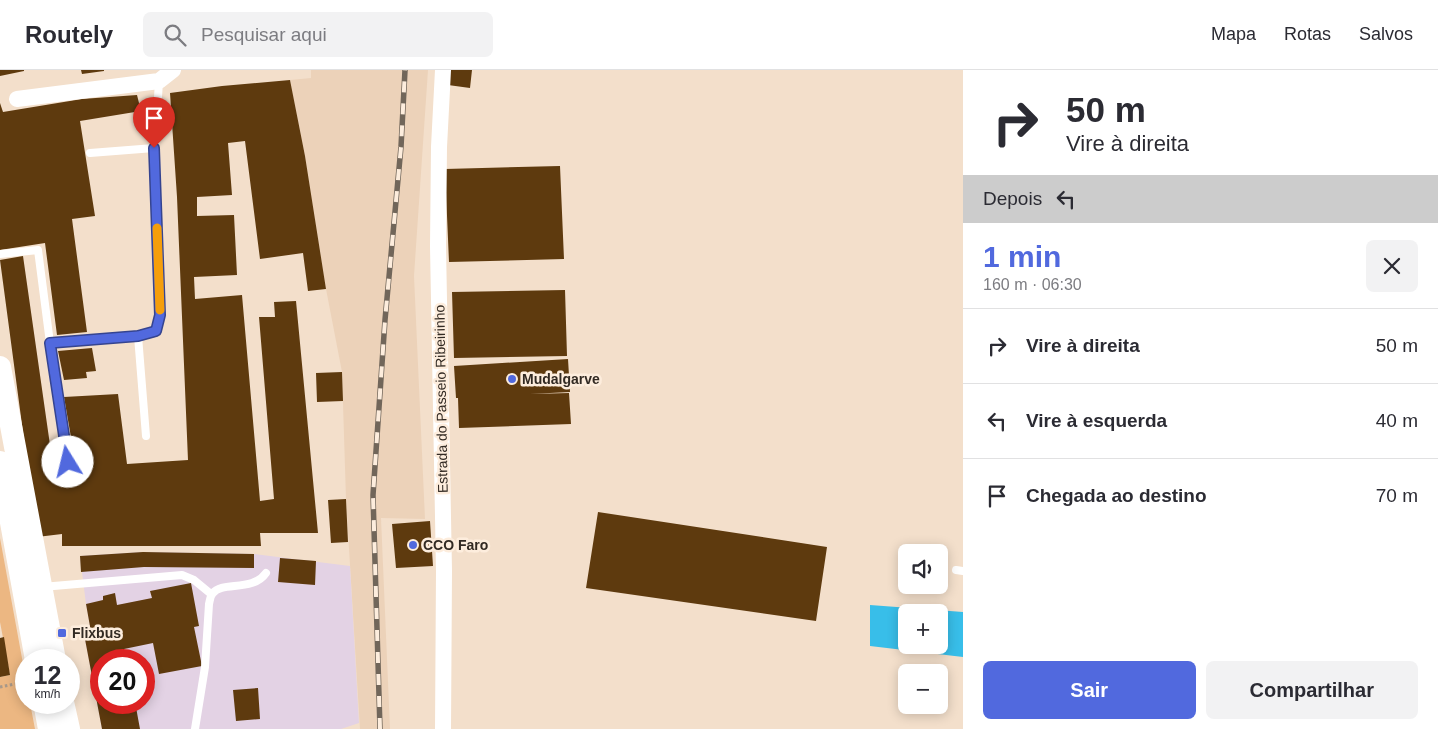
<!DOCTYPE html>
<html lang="pt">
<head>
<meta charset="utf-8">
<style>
  body { margin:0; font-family:Helvetica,sans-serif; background:#f2f2f3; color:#2b2b33; height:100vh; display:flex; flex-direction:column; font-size:19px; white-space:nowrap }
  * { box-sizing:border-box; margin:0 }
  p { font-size:16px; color:#7c7c81 }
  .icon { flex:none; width:28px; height:28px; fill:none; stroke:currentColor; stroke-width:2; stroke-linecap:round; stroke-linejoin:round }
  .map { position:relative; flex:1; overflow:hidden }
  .details { display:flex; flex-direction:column; background:#fff; width:475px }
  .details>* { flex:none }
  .guide { background:#fff; color:#2b2b33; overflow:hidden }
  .buttons { position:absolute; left:898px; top:474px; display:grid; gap:10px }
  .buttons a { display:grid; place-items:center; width:50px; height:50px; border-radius:8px; background:#fff; box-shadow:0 2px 12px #0003; font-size:25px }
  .speed { position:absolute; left:15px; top:579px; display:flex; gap:10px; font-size:25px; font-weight:700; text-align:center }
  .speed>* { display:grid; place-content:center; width:65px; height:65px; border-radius:50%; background:#fff; box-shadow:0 2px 12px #0003; line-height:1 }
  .speed small { font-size:12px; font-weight:400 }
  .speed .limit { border:8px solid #d22; background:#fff; color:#111 }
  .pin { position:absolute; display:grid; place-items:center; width:42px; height:42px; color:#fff; margin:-51px -21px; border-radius:50% 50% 50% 0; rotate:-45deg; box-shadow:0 0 5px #0007 }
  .pin .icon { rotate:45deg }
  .me { position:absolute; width:55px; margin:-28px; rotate:351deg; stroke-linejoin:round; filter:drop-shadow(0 0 4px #0008) }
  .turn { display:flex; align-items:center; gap:18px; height:105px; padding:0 20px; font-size:22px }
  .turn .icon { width:65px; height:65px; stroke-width:2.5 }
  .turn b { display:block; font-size:35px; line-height:42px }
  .then { display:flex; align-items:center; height:48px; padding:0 20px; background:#0003; gap:10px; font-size:19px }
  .round { display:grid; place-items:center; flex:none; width:52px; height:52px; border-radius:8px; background:#f2f2f3 }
  .overview { display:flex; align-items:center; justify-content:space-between; height:85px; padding:0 20px }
  h1 { font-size:30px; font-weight:700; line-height:38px; color:#5169de }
  .action { display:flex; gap:10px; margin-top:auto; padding:10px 20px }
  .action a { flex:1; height:58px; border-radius:8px; background:#5169de; color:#fff; font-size:20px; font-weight:700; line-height:58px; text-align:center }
  .action a+a { background:#f2f2f3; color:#2b2b33 }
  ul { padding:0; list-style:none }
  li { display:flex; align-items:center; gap:15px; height:75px; padding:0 20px; border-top:1px solid #e1e1e2 }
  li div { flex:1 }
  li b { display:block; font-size:19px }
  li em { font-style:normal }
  header { display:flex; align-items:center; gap:30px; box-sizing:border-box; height:70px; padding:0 25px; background:#fff; border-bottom:1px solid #e1e1e2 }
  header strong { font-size:24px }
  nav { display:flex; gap:28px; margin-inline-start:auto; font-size:18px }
  .search { width:350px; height:45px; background:#f2f2f3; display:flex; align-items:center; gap:12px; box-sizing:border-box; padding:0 18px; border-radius:8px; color:#7c7c81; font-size:19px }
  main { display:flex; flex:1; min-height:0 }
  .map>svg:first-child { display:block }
</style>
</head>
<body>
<header>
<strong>Routely</strong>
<div class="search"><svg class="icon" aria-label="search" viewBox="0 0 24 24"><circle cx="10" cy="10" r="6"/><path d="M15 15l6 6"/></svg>Pesquisar aqui</div>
<nav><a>Mapa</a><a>Rotas</a><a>Salvos</a></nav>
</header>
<main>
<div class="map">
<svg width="963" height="659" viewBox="0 0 963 659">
  <rect width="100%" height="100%" fill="#f3dfcb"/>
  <path fill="#ecd2b9" d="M 311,0 L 428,0 L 414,206 L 425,449 L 381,448 L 390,659 L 360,659 L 346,429 L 342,302 L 326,219 L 305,86 L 290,10 L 311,8 Z"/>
  <path fill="#e3d2e4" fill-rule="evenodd" d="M 143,482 L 254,484 L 350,496 L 359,653 L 341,659 L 102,659 L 84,564 L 91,562 L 86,534 L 80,486 ZM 101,590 L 144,590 L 144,632 L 101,632 Z"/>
  <path fill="#ecb782" d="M 0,468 L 26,610 L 26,632 L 30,633 L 35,659 L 0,659 L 0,607 L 10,605 L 0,552 Z"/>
  <path fill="#38bee9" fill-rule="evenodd" d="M 870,535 L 963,542 L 963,587 L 870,576 ZM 906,542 L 939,542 L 939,575 L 906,575 Z"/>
  <path fill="#5e3a0e" d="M 0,0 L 24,0 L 24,1 L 0,6 Z
    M 81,0 L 104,0 L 104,1 L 82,4 Z
    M 449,0 L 472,0 L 470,18 L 448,15 Z
    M 290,10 L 305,86 L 326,219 L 308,221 L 303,183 L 260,189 L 245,71 L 228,73 L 232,125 L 197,127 L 197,146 L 234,145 L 237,205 L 194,207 L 195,229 L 242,225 L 260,431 L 274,429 L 259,247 L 275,247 L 274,232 L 296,231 L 318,463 L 260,463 L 261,476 L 62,476 L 62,464 L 37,467 L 0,190 L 23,186 L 53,396 L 76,396 L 64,327 L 118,324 L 127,394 L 188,390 L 177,127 L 170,23 L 222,16 Z
    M 137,25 L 141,41 L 80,51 L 95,146 L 72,149 L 87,262 L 57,265 L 45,173 L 0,180 L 0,33 L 3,42 L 82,29 Z
    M 560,96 L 564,189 L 449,192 L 445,99 Z
    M 565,220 L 567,286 L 454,288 L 452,222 Z
    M 92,278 L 96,301 L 86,302 L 87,308 L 64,310 L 58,281 Z
    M 568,289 L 570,322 L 530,324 L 569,323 L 571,354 L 459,358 L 458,328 L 456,328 L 454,296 Z
    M 342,302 L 343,331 L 317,332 L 316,303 Z
    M 346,429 L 348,472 L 331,473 L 328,430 Z
    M 598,442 L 827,477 L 816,551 L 586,518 Z
    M 430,451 L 433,496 L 396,498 L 392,454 Z
    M 143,482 L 254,484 L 254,498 L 144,497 L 81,502 L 80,486 Z
    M 280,488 L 316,491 L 315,515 L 278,512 Z
    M 191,513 L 199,556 L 194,557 L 202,596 L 159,604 L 153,573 L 124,579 L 127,590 L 101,590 L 101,632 L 135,632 L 140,659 L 102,659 L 84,564 L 91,562 L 86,534 L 103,530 L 103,526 L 115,523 L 117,535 L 152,528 L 150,521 Z
    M 4,567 L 10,605 L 0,607 L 0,568 Z
    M 258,618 L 260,649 L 236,651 L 233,620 Z"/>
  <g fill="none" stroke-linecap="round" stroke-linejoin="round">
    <path stroke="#a8998a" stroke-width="3" stroke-dasharray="2.5 2.5" stroke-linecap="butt" d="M 0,617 L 15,614"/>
    <path stroke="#fff" stroke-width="8" d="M 90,83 L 154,78
      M 0,184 L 38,180 L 50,273 L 68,392
      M 138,266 L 146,366
      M 50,273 L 138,266 L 156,261 L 160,245 L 154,92 L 159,11
      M 956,500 L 963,501
      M 42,517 L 182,505 L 194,510 L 211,524
      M 195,659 L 205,597 L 209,534 C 210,530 210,526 213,523 C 222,511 253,522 266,503"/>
    <path stroke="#fff" stroke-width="16" d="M 17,29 L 159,11 L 173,0
      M 443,659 L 444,501 L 438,176 L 439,77 L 443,0"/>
    <path stroke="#fff" stroke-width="22" d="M 0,297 L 55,590
      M 0,392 L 36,590
      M 44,632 L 49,659
      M 63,632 L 69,659"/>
    <g stroke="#71665a" stroke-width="5.5">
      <path id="rail" d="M 380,659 L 373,425 L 385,250 L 401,77 L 405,0"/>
    </g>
    <use href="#rail" stroke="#fdeddd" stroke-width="4" stroke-dasharray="11" stroke-linecap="butt"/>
  </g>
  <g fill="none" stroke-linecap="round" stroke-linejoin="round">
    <g stroke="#354490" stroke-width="12">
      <path id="route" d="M 68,392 L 50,273 L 138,266 L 156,261 L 160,245 L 154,78"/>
    </g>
    <use href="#route" stroke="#5169de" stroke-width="9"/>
    <path stroke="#f59e0b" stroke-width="9" d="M 157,158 L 160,240"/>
  </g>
  <g fill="#5169de" stroke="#fdeddd" stroke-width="2">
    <circle cx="512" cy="309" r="5"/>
    <circle cx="413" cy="475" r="5"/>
    <rect x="57" y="558" width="10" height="10" rx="2.5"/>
  </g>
  <g text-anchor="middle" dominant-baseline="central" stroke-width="5" stroke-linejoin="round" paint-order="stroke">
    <g font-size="14" font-weight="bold" fill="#322a23" stroke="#fdeddd" text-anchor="start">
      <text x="522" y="309">Mudalgarve</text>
      <text x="423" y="475">CCO Faro</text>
      <text x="72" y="563">Flixbus</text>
    </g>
    <g font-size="14" fill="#322a23" stroke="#fdeddd">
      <text transform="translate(441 329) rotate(-91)">Estrada do Passeio Ribeirinho</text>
    </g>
  </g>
</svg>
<div class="buttons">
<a><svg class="icon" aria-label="sound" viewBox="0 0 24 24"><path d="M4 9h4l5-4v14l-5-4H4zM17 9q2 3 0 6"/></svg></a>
<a>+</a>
<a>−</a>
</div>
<div class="speed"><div>12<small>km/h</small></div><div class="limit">20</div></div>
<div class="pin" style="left:154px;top:78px;background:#d93025"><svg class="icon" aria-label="arrive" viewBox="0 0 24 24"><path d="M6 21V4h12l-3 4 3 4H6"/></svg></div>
<svg class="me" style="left:68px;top:392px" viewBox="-20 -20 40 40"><circle r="19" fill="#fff"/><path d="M0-13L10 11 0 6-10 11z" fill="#5169de"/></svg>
</div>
<section class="details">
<div class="guide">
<div class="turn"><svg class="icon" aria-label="right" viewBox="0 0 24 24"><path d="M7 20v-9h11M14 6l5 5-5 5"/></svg><div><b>50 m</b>Vire à direita</div></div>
<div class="then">Depois<svg class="icon" aria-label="left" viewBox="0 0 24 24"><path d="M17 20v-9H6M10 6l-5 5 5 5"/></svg></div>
</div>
<div class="overview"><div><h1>1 min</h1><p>160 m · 06:30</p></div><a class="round"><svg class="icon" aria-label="close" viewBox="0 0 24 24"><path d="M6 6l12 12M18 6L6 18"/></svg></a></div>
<ul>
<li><svg class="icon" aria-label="right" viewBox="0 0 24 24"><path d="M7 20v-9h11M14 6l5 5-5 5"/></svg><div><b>Vire à direita</b></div><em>50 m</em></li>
<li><svg class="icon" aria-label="left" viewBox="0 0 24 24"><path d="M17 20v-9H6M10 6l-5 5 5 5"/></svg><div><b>Vire à esquerda</b></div><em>40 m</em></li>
<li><svg class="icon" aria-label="arrive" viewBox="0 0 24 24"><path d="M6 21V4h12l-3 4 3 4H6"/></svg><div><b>Chegada ao destino</b></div><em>70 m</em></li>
</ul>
<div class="action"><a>Sair</a><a>Compartilhar</a></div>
</section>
</main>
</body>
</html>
